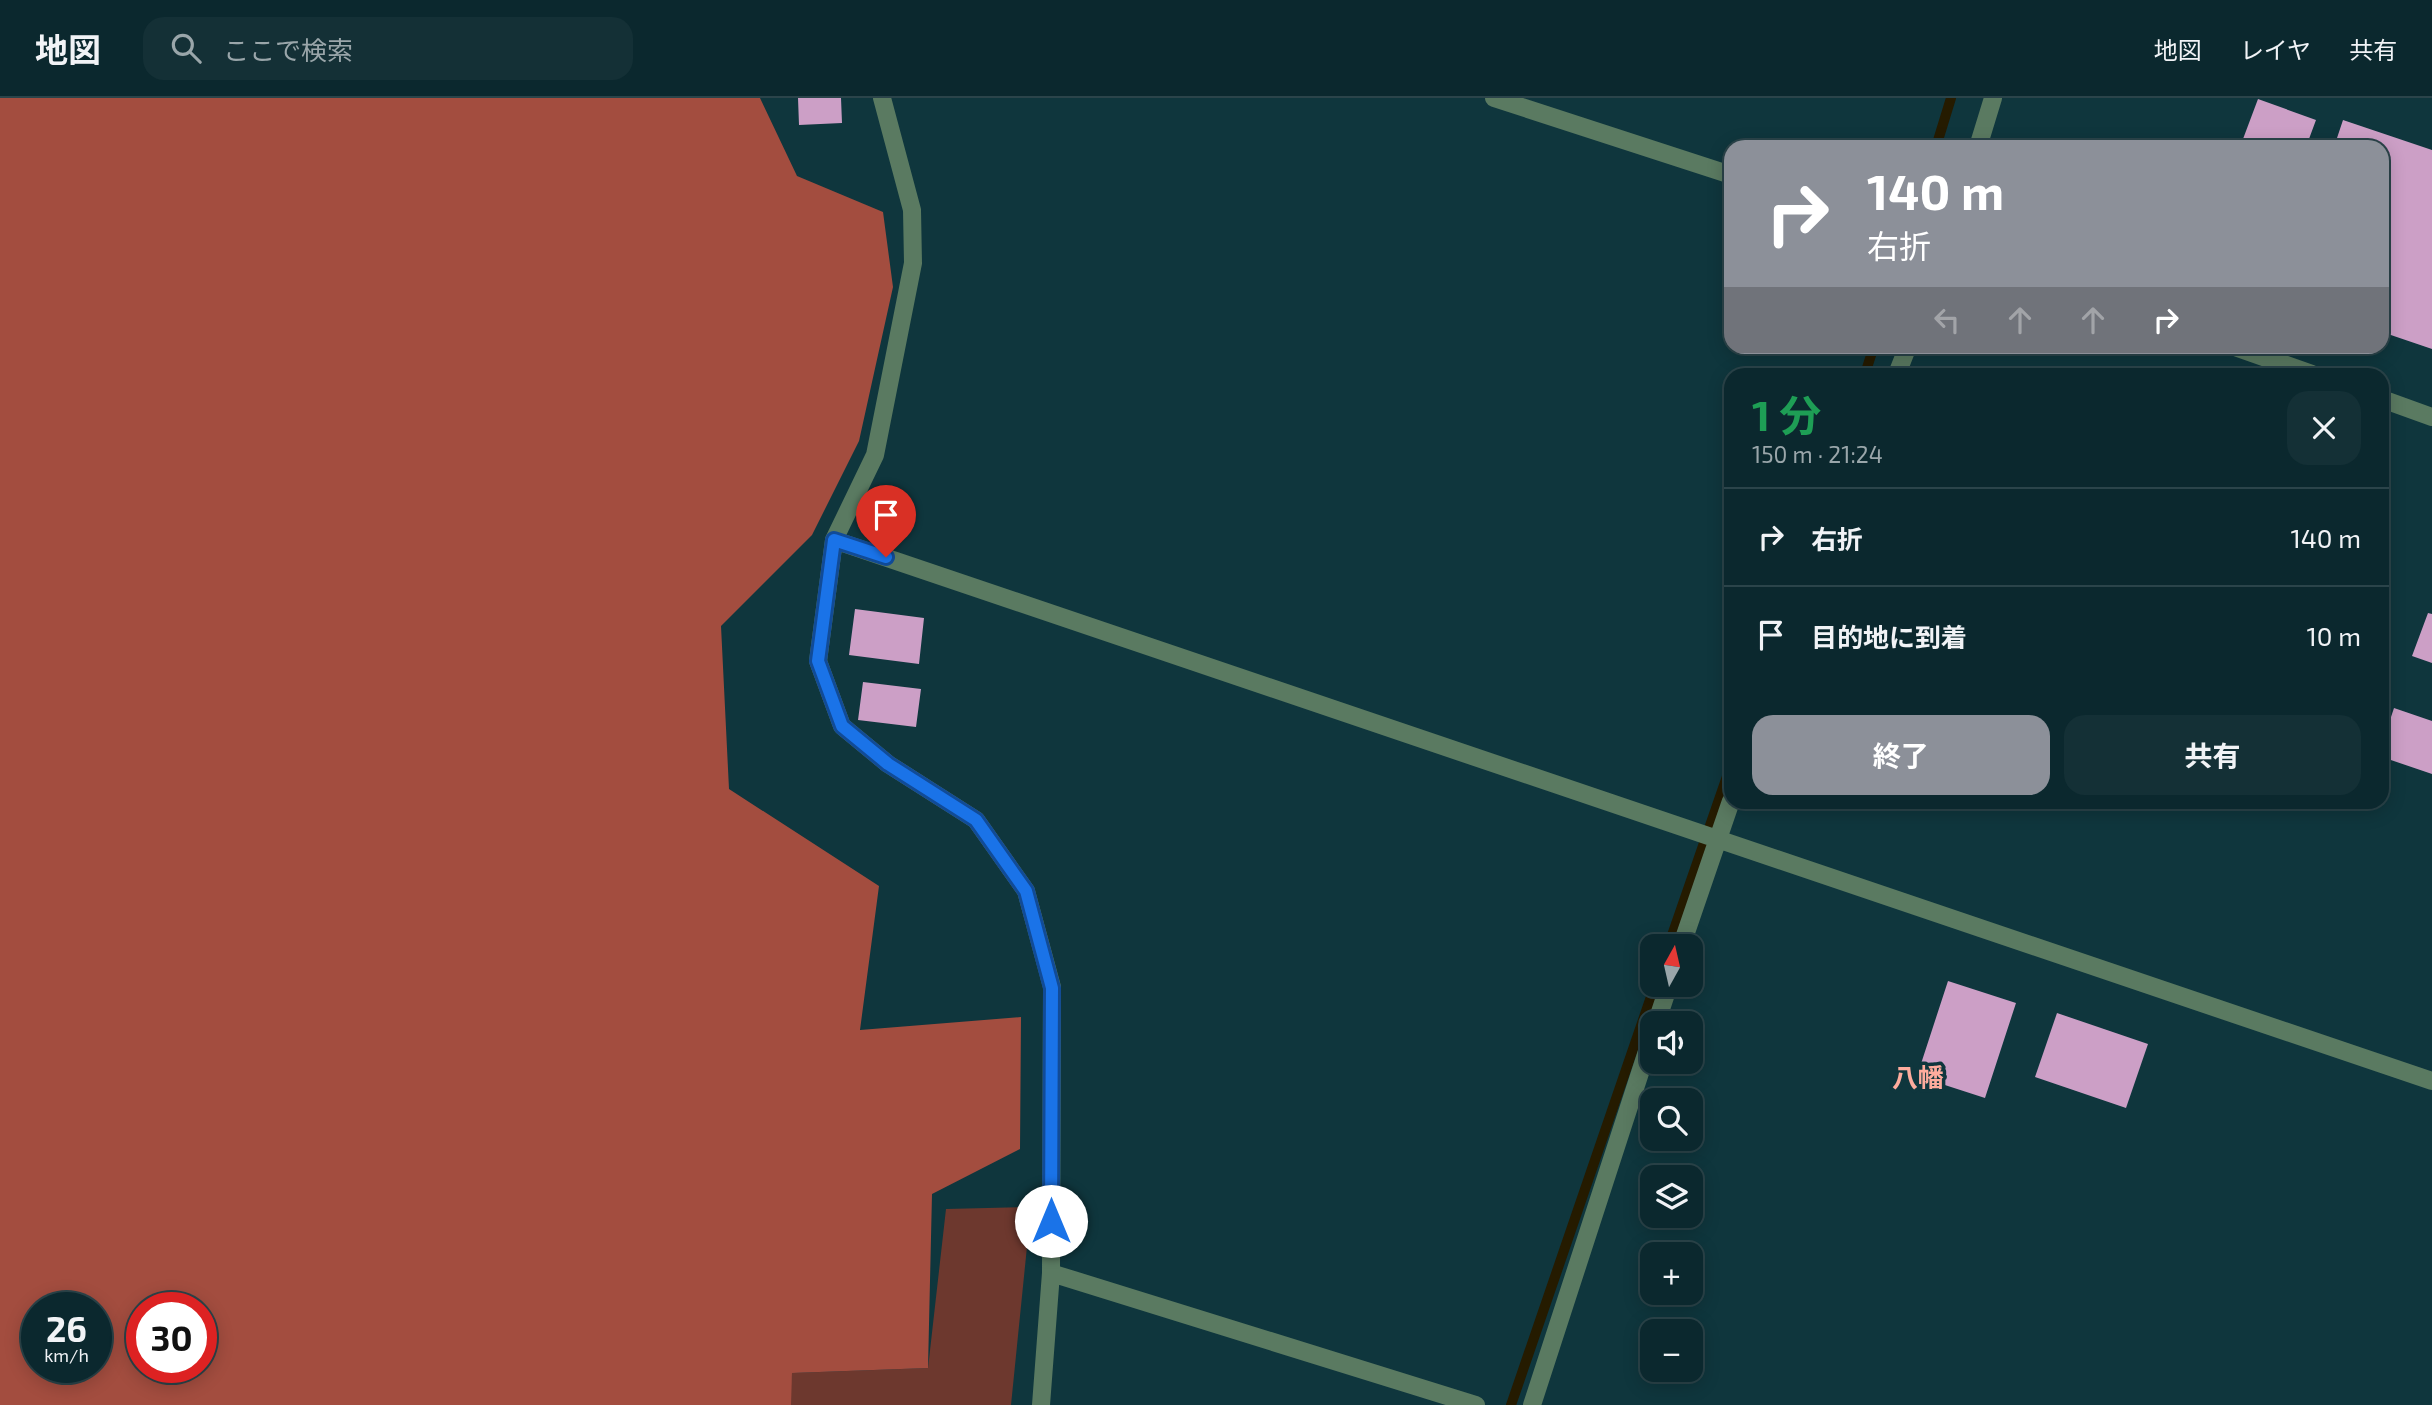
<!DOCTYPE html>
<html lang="ja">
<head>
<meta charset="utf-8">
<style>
  body { margin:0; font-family:"Exo 2","Noto Sans JP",sans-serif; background:#143036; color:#f1f3f6; height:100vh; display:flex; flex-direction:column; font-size:26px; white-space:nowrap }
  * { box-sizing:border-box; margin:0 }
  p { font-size:23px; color:#9aa6aa }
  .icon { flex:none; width:38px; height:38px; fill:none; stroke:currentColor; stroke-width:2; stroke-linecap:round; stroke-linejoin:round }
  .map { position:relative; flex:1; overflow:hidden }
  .details { position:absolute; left:1724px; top:270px; width:665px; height:441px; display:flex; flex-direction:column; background:#0b282e; border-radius:21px; box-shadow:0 4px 18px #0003,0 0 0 2px #2b444a }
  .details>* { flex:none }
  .banner { position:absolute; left:1724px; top:42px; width:665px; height:214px; border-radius:21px; box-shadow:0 4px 18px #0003,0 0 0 2px #2b444a; background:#8c9099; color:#fff; overflow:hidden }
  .needle { width:46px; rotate:8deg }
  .tools { position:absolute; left:1640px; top:836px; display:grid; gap:14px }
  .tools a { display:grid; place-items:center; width:63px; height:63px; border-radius:14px; background:#0b282e; box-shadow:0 4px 18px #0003,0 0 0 2px #2b444a; font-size:35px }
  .speed { position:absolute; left:21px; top:1194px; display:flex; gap:14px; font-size:35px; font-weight:700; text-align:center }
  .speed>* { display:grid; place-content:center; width:91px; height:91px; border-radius:50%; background:#0b282e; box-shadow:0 4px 18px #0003,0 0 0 2px #2b444a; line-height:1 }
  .speed small { font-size:18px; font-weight:400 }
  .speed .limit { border:10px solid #d22; background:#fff; color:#111 }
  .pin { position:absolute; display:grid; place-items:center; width:60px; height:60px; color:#fff; margin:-72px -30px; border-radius:50% 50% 50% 0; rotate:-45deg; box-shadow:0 0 7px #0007 }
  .pin .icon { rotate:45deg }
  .me { position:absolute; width:77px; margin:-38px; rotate:0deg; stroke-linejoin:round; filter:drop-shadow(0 0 5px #0008) }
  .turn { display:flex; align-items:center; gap:24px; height:147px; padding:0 28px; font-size:32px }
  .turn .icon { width:91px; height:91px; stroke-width:2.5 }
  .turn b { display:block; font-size:49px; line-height:60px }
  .lanes { display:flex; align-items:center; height:66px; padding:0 28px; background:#0003; justify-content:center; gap:35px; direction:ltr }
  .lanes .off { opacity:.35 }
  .round { display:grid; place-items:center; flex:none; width:74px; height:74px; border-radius:21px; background:#143036 }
  .headline { display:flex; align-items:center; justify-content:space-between; height:119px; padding:0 28px }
  h1 { font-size:42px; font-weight:700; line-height:52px; color:#1e9e55 }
  .button { display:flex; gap:14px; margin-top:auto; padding:14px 28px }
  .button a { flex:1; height:80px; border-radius:21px; background:#8c9099; color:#fff; font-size:28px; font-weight:700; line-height:80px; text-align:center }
  .button a+a { background:#143036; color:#f1f3f6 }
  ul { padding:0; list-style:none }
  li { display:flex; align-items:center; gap:21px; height:98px; padding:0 28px; border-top:2px solid #2b444a }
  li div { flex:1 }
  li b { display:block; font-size:26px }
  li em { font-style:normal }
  header { display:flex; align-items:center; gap:42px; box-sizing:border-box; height:98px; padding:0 35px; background:#0b282e; border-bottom:2px solid #2b444a }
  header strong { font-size:33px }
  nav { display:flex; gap:38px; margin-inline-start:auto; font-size:24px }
  .search { width:490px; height:63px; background:#143036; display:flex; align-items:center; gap:18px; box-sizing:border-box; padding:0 24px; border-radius:21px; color:#9aa6aa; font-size:26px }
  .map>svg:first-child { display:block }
</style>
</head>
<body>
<header>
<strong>地図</strong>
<div class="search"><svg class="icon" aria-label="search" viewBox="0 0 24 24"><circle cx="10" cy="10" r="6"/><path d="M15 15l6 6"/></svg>ここで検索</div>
<nav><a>地図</a><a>レイヤ</a><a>共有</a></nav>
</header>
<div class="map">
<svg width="2432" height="1307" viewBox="0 0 2432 1307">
  <rect width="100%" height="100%" fill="#0f363d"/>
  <path fill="#6d382e" d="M 1031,1109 L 1011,1307 L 788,1307 L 792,1275 L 928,1270 L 946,1111 Z"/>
  <path fill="#a34d3f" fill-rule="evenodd" d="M 0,0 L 760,0 L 797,78 L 883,114 L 893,189 L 859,343 L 812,437 L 721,528 L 729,691 L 879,788 L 860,932 L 1021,919 L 1020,1051 L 932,1096 L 928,1270 L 792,1275 L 791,1307 L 0,1307 ZM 96,1209 L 96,1269 L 37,1269 L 37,1209 ZM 142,1209 L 201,1209 L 201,1269 L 142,1269 Z"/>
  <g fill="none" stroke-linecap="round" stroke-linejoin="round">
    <path stroke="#251b00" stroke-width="10" d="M 1936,49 L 1951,0
      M 1865,276 L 1874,248
      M 1668,849 L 1731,667
      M 1511,1307 L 1655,887"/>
  </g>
  <path fill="#cc9fc6" d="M 798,0 L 841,0 L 842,25 L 799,27 Z
    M 2258,1 L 2316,22 L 2306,49 L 2240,49 Z
    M 2343,22 L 2432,52 L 2432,251 L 2382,234 L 2382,49 L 2334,49 Z
    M 855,511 L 924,520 L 919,566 L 849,557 Z
    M 2428,515 L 2432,516 L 2432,565 L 2412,558 Z
    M 863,584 L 921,591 L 916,629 L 858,622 Z
    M 2394,610 L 2432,623 L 2432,676 L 2382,659 L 2382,646 Z
    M 1948,883 L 2016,905 L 1985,1000 L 1917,978 Z
    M 2057,915 L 2148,946 L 2126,1010 L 2035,979 Z"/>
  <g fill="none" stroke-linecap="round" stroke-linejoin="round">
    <path stroke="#5a7a61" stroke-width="18" d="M 882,0 L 912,112 L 913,165 L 875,357 L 834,442 L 818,563 L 842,628 L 888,666 L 976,722 L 1026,793 L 1052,889 L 1051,1175 L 1041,1307
      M 1494,0 L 1731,77
      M 1978,49 L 1993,0
      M 2232,248 L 2312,276
      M 1897,276 L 1908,248
      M 2382,301 L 2432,319
      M 834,442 L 2432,983
      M 1681,849 L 1731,703
      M 1656,926 L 1669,887
      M 1051,1175 L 1476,1307
      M 1532,1307 L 1652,938"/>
  </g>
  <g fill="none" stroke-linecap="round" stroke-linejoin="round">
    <g stroke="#114b97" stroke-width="18">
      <path id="route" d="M 886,459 L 834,442 L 818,563 L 842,628 L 888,666 L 976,722 L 1026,793 L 1052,890 L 1051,1123"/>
    </g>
    <use href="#route" stroke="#1a73e8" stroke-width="12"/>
  </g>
  <g text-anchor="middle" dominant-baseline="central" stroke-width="7" stroke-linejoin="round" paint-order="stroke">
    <g font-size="26" font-weight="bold" fill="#feac9d" stroke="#0f363d">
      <text x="1918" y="978">八幡</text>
    </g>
  </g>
</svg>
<div class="tools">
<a><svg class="needle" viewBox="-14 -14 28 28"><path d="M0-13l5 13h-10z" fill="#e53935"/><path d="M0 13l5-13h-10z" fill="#9aa6aa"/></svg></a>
<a><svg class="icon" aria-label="sound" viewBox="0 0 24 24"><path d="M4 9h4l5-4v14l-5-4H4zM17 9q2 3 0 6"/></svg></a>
<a><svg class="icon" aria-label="search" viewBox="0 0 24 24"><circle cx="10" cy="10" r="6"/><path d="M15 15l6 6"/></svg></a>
<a><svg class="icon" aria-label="layers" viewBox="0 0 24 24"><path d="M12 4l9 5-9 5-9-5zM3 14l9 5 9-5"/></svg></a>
<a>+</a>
<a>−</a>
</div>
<div class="speed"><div>26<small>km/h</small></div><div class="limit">30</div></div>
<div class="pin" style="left:886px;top:459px;background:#d93025"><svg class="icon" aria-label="arrive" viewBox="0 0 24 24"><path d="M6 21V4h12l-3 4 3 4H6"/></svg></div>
<svg class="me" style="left:1051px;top:1123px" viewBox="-20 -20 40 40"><circle r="19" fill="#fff"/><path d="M0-13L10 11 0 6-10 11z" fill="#1a73e8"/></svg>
<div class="banner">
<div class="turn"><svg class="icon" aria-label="right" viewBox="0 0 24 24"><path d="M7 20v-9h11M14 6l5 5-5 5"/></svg><div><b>140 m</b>右折</div></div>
<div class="lanes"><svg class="icon off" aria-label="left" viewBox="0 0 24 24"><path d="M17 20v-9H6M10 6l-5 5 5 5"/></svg><svg class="icon off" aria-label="ahead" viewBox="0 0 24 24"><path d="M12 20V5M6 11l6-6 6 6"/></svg><svg class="icon off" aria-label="ahead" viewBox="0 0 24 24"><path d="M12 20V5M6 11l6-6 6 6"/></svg><svg class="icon" aria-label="right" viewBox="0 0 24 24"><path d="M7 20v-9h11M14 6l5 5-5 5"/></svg></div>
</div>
<section class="details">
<div class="headline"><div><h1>1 分</h1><p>150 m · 21:24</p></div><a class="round"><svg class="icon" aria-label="close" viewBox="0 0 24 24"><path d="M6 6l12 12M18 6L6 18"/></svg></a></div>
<ul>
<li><svg class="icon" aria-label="right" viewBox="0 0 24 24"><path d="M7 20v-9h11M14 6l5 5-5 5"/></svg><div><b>右折</b></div><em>140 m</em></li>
<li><svg class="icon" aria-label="arrive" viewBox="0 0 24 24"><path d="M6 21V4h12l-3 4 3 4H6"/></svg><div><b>目的地に到着</b></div><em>10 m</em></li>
</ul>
<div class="button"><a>終了</a><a>共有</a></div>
</section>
</div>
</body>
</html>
